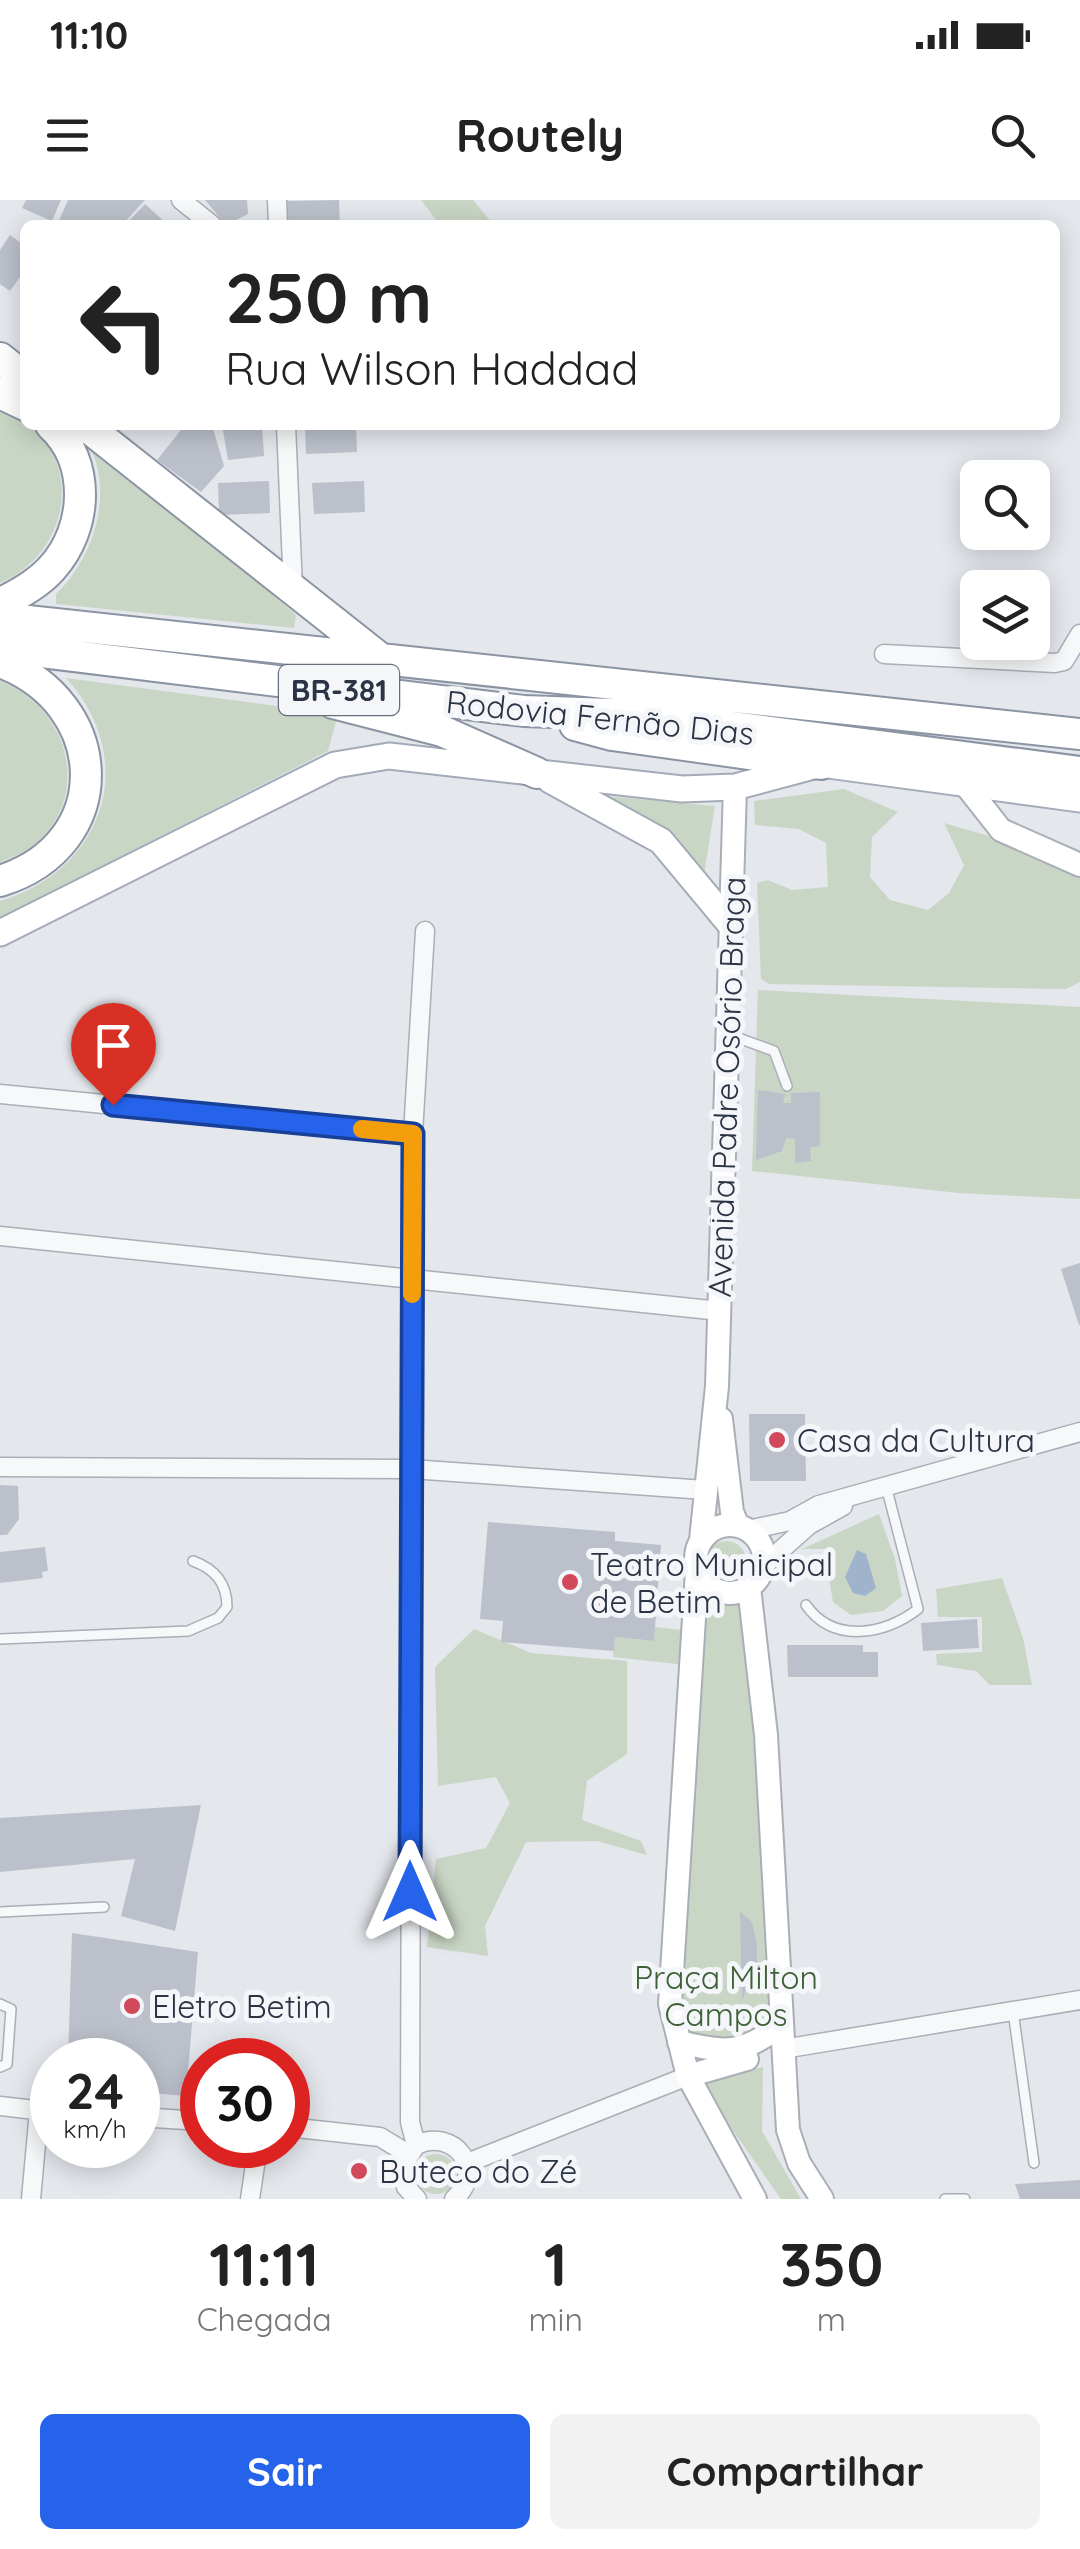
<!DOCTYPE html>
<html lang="pt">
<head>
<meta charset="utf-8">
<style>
  body { margin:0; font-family:Quicksand,sans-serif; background:#f2f2f2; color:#222; height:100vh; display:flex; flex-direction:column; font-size:38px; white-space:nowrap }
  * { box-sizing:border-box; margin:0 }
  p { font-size:32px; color:#767676 }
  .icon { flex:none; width:55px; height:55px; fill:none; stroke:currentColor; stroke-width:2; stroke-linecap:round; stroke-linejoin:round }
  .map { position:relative; height:1999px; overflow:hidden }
  .sheet { display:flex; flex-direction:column; background:#fff; flex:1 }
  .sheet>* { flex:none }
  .banner { position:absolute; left:20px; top:20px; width:1040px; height:210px; border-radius:15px; box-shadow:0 5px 25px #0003; background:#fff; color:#222; overflow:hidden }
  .fabs { position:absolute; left:960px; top:260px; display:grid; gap:20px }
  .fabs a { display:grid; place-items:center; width:90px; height:90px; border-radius:15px; background:#fff; box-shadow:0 5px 25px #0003; font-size:50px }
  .speed { position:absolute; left:30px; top:1838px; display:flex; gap:20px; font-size:50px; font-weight:700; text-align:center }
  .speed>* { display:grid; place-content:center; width:130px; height:130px; border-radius:50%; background:#fff; box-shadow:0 5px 25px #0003; line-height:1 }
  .speed small { font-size:25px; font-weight:400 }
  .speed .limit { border:15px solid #d22; background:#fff; color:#111 }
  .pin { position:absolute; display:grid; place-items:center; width:85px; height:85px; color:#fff; margin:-102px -42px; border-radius:50% 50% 50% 0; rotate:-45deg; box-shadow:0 0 10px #0007 }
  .pin .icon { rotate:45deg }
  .me { position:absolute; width:110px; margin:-55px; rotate:0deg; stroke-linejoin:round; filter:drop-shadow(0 0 8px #0008) }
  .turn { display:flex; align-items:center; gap:35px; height:210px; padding:0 40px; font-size:45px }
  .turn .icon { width:130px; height:130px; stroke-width:2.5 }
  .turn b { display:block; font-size:70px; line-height:85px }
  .eta { display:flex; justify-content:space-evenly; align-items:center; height:170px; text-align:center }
  .eta b { font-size:60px; font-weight:800; line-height:70px }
  .action { display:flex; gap:20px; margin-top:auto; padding:20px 40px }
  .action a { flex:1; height:115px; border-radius:15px; background:#2563eb; color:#fff; font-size:40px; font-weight:800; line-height:115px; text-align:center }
  .action a+a { background:#f2f2f2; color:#222 }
  .status { display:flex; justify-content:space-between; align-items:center; height:70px; padding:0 50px; background:#fff; direction:ltr }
  .status svg { height:28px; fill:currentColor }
  header { display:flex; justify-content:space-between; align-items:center; height:130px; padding:0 40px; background:#fff; font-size:45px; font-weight:800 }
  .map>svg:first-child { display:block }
</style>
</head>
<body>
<div class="status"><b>11:10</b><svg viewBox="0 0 49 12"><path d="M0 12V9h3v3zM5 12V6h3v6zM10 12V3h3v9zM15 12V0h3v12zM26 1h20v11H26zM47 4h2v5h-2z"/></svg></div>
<header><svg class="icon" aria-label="menu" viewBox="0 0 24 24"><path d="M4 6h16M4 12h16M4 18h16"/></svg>Routely<svg class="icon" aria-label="search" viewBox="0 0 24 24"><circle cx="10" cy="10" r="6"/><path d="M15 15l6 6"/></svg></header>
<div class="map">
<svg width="1080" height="1999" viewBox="0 0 1080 1999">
  <rect width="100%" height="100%" fill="#e4e7ec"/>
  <path fill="#c9d6c5" d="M 421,0 L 473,0 L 494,25 L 440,25 Z
    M 0,212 C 85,236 80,349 0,383 Z
    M 71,227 L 86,232 L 296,415 L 294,428 L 56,404 L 56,394 C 91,361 113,299 92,252 C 88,243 77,234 71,227 Z
    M 66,478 L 338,514 L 328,551 L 0,718 L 0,701 C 104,670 141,561 66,478 Z
    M 0,481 C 86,515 94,632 0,662 Z
    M 844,589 L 898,612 L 872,637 L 870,677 L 890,700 L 928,710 L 949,693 L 964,665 L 944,623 L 999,639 L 1080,678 L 1080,782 L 1066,789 L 769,784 L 761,779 L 757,683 L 768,680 L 792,690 L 828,687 L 826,643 L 799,629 L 755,625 L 754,601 Z
    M 605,596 L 715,606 L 704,675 L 670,634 Z
    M 758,790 L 1080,807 L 1080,999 L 959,993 L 752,971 Z
    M 879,1314 L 895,1359 L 902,1396 L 883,1411 L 851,1415 L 833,1402 L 829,1378 L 834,1349 L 802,1349 Z
    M706 1361a20 20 0 1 1 40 0a20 20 0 1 1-40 0Z
    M 1002,1378 L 1023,1438 L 1032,1485 L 990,1485 L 976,1471 L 937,1465 L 936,1454 L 982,1452 L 982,1417 L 938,1417 L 936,1389 Z
    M 702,1390 L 715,1400 L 746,1400 L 779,1809 L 750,1845 L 693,1839 L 675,1815 Z
    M 655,1427 L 682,1430 L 678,1464 L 613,1457 L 615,1437 L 653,1441 Z
    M 474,1429 L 531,1453 L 627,1461 L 627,1554 L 587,1581 L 582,1620 L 641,1641 L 647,1655 L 597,1641 L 526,1642 L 485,1726 L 488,1756 L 427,1747 L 436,1659 L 486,1648 L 510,1603 L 496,1577 L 438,1586 L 435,1467 Z
    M 763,1867 L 762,1931 L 801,1999 L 781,1999 L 699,1882 Z
    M416 1974a20 20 0 1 1 40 0a20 20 0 1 1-40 0Z"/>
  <path fill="#9fb4cc" d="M 857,1350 L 866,1354 L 876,1388 L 865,1396 L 853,1393 L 845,1377 Z"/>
  <path fill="#bbc0ca" d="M 26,0 L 61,0 L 52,21 L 22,8 Z
    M 68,0 L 145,0 L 122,25 L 57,25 Z
    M 205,0 L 247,0 L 248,14 L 226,25 Z
    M 339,0 L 340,25 L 288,25 L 287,1 Z
    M 145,4 L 168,25 L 125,25 Z
    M 10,35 L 25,46 L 25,70 L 10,91 L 0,84 L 0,50 Z
    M 185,225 L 212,225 L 224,266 L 201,292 L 157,260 Z
    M 222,225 L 262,225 L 264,256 L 228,260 Z
    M 305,225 L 356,225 L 357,252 L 306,254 Z
    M 269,281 L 270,313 L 219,315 L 218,283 Z
    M 364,281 L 365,312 L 314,314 L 312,283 Z
    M 758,890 L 785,894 L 783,903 L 791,903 L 791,893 L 820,892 L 820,946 L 810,947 L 811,961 L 795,963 L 795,939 L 786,938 L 782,951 L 756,960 Z
    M 1080,1063 L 1080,1125 L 1079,1125 L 1061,1069 Z
    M 749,1214 L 805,1214 L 806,1281 L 750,1281 Z
    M 0,1285 L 18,1286 L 19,1319 L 7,1335 L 0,1335 Z
    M 488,1322 L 615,1332 L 615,1341 L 661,1345 L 654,1441 L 615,1437 L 614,1451 L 501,1442 L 503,1421 L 480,1419 Z
    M 45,1347 L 48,1371 L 42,1372 L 43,1378 L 0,1383 L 0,1352 Z
    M 977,1419 L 979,1448 L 923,1451 L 921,1423 Z
    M 787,1445 L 863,1445 L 863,1452 L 878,1452 L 878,1477 L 788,1477 Z
    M 201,1605 L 175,1731 L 121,1716 L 135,1659 L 0,1672 L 0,1618 Z
    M 740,1711 L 752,1722 L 757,1745 L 757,1763 L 742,1800 Z
    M 72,1733 L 198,1752 L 186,1896 L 138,1892 L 138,1860 L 68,1860 Z
    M 1080,1980 L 1080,1999 L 1020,1999 L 1015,1984 Z"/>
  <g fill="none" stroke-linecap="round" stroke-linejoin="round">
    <g stroke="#a9aeb7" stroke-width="12">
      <path id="lane" d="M 730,835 L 774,851 L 787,886
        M 806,1405 C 833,1444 885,1435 918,1409 L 886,1286
        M 0,1439 L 188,1431 L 218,1418 L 227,1407 C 227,1383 215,1369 193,1361
        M 0,1712 L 104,1707
        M 0,1804 L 11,1809 L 7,1864 L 0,1867
        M 1013,1811 L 1034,1963
        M 945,1999 L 965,1999"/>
    </g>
    <g stroke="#a9aeb7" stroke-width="21">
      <path id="street" d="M 181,0 L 212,25
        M 277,0 L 278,25
        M 286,225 L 293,389
        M 884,454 L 1055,463 L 1064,461 L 1080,434
        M 0,894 L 413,934
        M 0,1036 L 720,1111
        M 0,1267 L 411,1269 L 705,1290
        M 748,1330 L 790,1321 L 819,1305 L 1080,1232
        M 764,1365 L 809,1325 L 843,1306
        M 783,1849 L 1080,1800
        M 0,1906 L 52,1912
        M 138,1917 L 202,1921
        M 288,1927 L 380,1937 L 408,1954
        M 416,1945 L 410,1922 L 413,934 L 425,731
        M 467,1963 L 688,1876
        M 31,1999 L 39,1911
        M 250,1999 L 258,1945
        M 417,1999 L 406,1987 L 403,1965 L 416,1945 C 454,1927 487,1970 454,1999"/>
    </g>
    <g stroke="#a9aeb7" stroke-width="26">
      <path id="secondary" d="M 964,583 L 1001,630 L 1080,665
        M 721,1219 L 732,1312 L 738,1326
        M696 1359a34 34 0 1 1 68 0a34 34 0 1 1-68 0Z
        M 701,1340 L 717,1186 L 735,587
        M 697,1370 L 670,1804 L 688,1876 L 755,1999
        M 749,1387 L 766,1535 L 788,1930 L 799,1963 L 822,1999
        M 679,1842 C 728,1853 738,1855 781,1826
        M 688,1876 L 747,1859"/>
    </g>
    <g stroke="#a3abb8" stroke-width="29">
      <path id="primary" d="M 550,580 L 661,641 L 730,724
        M 0,733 L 335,565 L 389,556 L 682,589 L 735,587 L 821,564 L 1080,599"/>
    </g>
    <g stroke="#8b94a3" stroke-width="34">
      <path id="highway" d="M 0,158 L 25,178
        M 0,193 L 25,205
        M 85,225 L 381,459
        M 0,404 C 18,394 38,384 52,368 C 88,328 91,262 51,225
        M 0,418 L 1080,534
        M 0,447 L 524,511 L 638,515 L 1080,572
        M 0,462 C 111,503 118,644 0,681
        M 333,503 L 442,531 L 537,573
        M 575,525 L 612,535 L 821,564"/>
    </g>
    <use href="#lane" stroke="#f7f8fa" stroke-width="9"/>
    <use href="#street" stroke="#f7f8fa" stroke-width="18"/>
    <use href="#secondary" stroke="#fff" stroke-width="22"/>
    <use href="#primary" stroke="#fff" stroke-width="25"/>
    <use href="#highway" stroke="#fff" stroke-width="30"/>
  </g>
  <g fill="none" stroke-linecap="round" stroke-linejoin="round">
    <g stroke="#184099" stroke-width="25">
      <path id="route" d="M 113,905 L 413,934 L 410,1692"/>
    </g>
    <use href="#route" stroke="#2563eb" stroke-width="18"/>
    <path stroke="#f59e0b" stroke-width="18" d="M 362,929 L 413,934 L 412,1094"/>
  </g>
  <g fill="#d1495b" stroke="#f4f6f9" stroke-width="4">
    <circle cx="777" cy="1240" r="10"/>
    <circle cx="570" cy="1382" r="10"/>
    <circle cx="132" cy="1806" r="10"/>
    <circle cx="359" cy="1971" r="10"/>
  </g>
  <g text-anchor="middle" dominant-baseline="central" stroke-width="10" stroke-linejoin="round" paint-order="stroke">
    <rect fill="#f4f6f9" stroke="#676e7b" stroke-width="2.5" x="279" y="465" width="120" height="50" rx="8"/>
    <g font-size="30" font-weight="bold" fill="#2b3445">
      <text x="339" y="490">BR-381</text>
    </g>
    <g font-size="32" fill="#2b3445" stroke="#f4f6f9">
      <text transform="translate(600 517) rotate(6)">Rodovia Fernão Dias</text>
      <text transform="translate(726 887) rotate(-88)">Avenida Padre Osório Braga</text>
    </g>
    <g font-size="32" fill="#2b3445" stroke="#f4f6f9" text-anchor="start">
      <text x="797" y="1240">Casa da Cultura</text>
      <text x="590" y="1364">Teatro Municipal<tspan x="590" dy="37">de Betim</tspan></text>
      <text x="152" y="1806">Eletro Betim</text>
      <text x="379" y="1971">Buteco do Zé</text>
    </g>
    <g font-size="32" fill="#3f6138" stroke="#f4f6f9">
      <text x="726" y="1777">Praça Milton<tspan x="726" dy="37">Campos</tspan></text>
    </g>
  </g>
</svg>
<div class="fabs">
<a><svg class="icon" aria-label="search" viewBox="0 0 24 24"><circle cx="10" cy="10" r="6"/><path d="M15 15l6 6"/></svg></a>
<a><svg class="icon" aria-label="layers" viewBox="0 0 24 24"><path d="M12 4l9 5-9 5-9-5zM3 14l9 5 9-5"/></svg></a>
</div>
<div class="speed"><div>24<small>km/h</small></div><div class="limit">30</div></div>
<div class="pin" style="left:113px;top:905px;background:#d93025"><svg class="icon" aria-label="arrive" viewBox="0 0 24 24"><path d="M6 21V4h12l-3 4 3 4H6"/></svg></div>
<svg class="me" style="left:410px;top:1692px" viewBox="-20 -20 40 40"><path d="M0-17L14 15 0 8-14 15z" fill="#2563eb" stroke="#fff" stroke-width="4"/></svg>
<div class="banner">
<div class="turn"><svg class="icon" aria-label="left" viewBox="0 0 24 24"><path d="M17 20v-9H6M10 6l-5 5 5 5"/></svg><div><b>250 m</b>Rua Wilson Haddad</div></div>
</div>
</div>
<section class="sheet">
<div class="eta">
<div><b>11:11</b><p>Chegada</p></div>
<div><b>1</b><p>min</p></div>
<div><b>350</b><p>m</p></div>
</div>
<div class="action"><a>Sair</a><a>Compartilhar</a></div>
</section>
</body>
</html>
